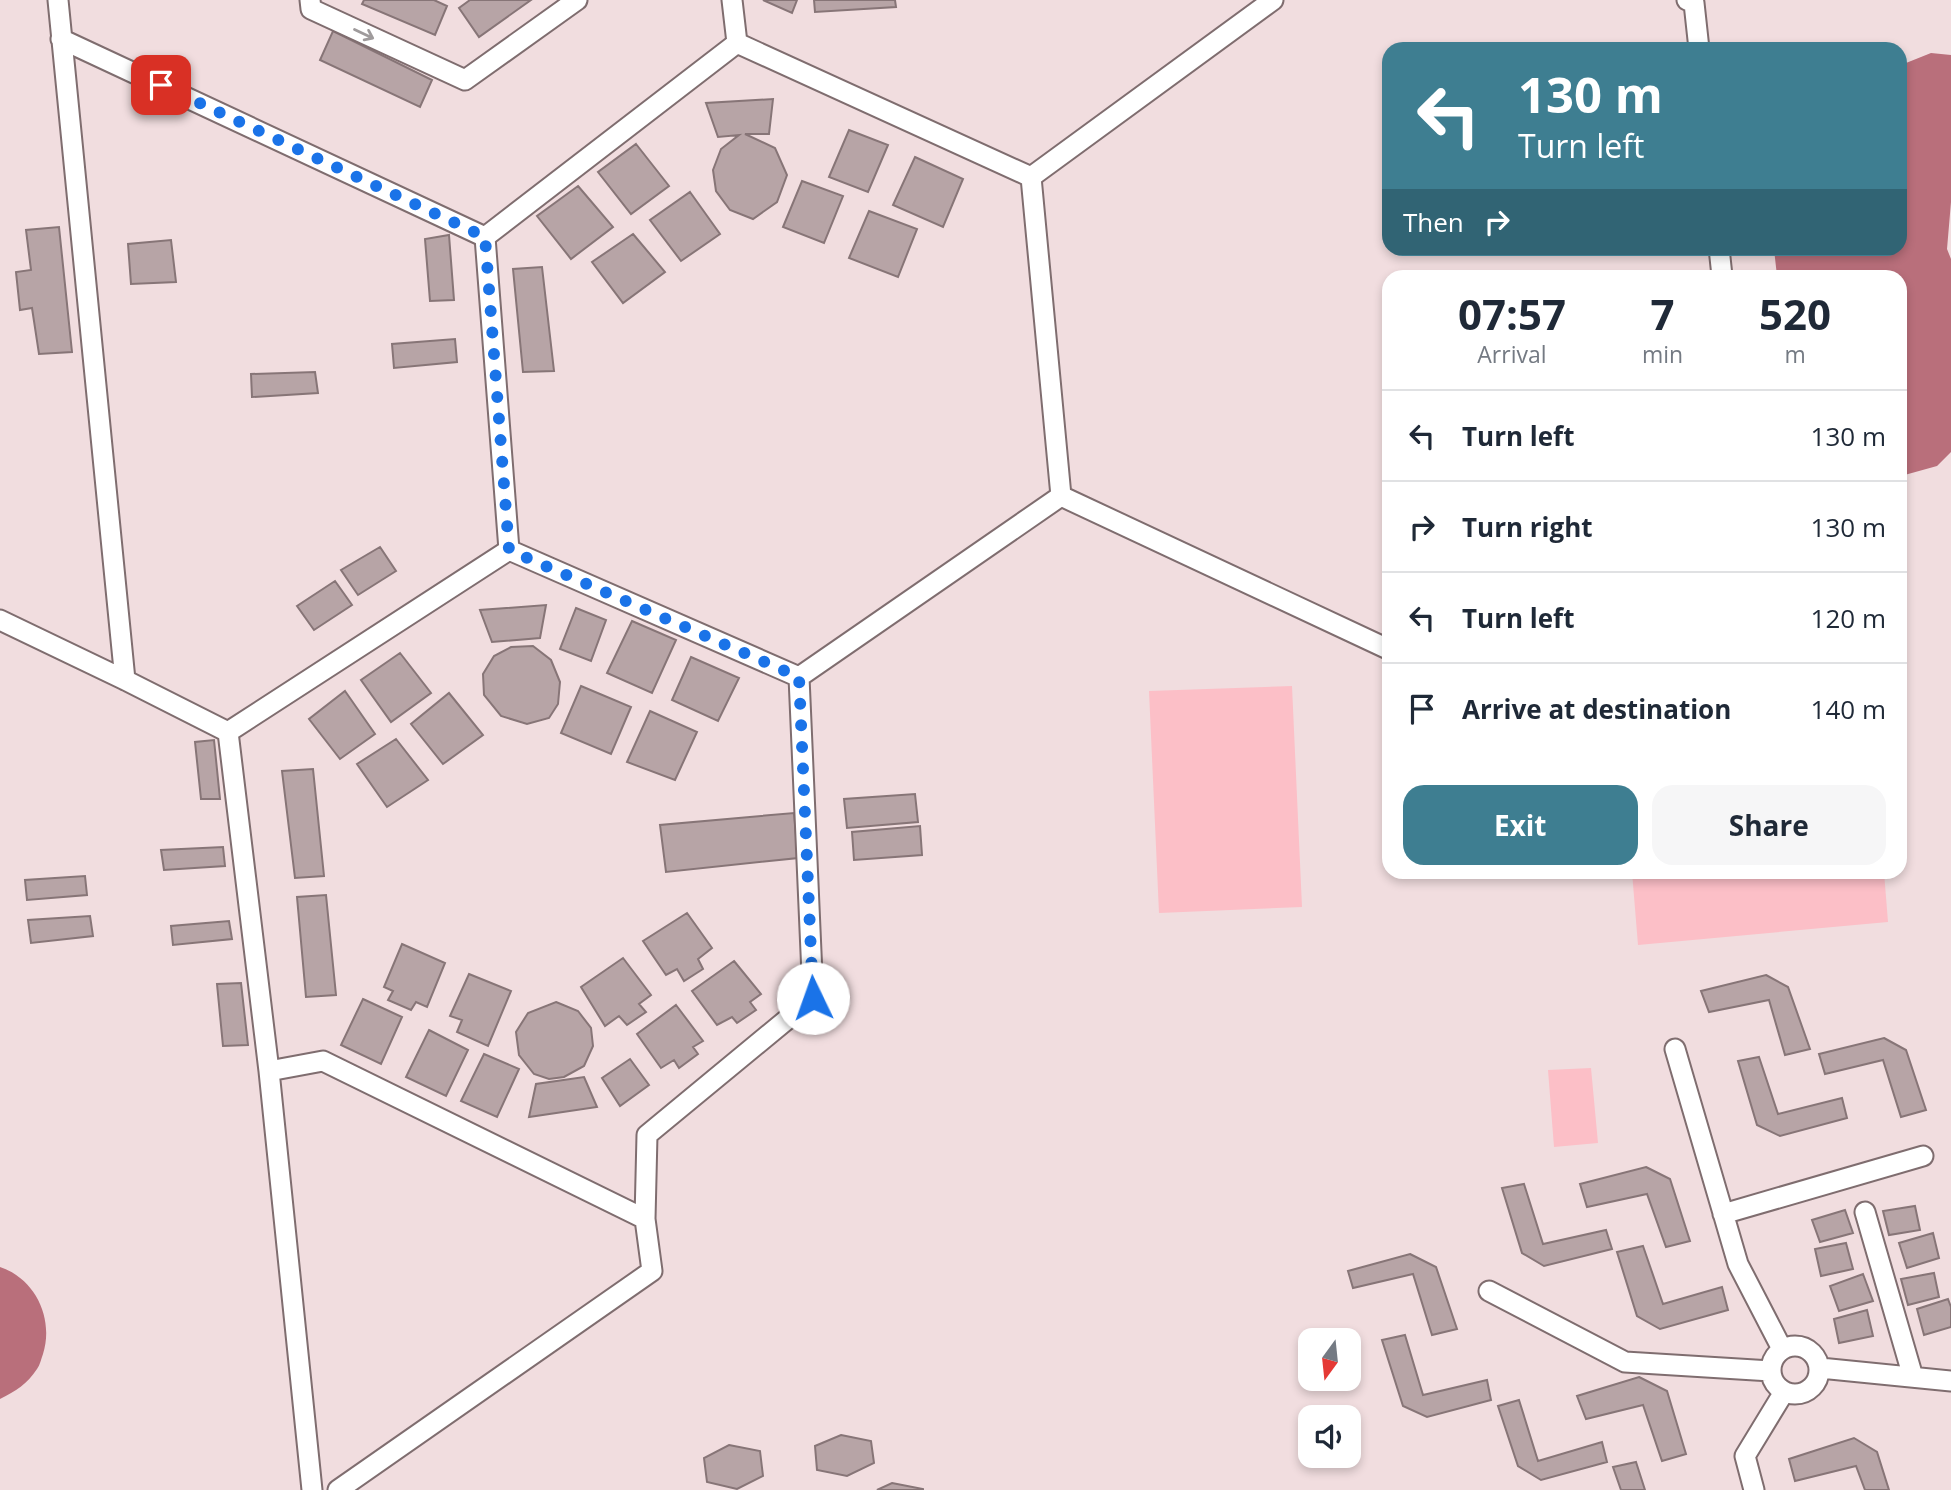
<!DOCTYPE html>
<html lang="en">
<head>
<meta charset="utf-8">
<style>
  body { margin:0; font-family:"Open Sans",sans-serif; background:#f6f6f7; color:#1f2937; height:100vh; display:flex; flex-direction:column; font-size:26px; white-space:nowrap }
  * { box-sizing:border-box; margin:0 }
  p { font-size:23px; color:#747a83 }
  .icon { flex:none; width:38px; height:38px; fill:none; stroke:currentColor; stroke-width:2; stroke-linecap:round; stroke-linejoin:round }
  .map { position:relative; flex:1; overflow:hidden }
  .drawer { position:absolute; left:1382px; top:270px; width:525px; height:609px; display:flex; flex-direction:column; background:#fff; border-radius:21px; box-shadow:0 4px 10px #0003 }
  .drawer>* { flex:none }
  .hud { position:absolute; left:1382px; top:42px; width:525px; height:214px; border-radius:21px; box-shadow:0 4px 10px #0003; background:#3e7e91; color:#fff; overflow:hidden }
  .needle { width:46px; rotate:195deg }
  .tools { position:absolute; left:1298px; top:1328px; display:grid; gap:14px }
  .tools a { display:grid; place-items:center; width:63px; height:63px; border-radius:14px; background:#fff; box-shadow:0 4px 10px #0003; font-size:35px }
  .pin { position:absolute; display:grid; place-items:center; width:60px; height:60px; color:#fff; margin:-30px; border-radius:14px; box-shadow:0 4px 10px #0006 }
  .me { position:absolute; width:77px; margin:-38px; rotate:357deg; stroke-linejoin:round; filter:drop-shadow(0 0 5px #0008) }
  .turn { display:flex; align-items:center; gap:24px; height:147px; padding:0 21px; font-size:32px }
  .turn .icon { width:91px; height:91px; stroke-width:2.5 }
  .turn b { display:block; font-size:49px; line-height:60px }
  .then { display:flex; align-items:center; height:66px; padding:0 21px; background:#0003; gap:14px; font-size:26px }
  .eta { display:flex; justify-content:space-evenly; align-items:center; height:119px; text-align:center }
  .eta b { font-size:42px; font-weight:700; line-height:49px }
  .action { display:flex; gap:14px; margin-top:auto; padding:14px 21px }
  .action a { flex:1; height:80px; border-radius:21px; background:#3e7e91; color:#fff; font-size:28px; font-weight:700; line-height:80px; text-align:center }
  .action a+a { background:#f6f6f7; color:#1f2937 }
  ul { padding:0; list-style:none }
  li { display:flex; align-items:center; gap:21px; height:91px; padding:0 21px; border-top:2px solid #e0e1e3 }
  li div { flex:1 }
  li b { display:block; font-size:26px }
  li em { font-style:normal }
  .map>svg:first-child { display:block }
</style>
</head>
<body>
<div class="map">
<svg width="1951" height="1490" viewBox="0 0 1951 1490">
  <rect width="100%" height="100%" fill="#f1dddf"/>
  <path fill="#fcbfc7" d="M 1292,686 L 1302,907 L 1159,913 L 1149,691 Z
    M 1632,872 L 1884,872 L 1888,922 L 1638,945 Z
    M 1591,1068 L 1598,1143 L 1554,1147 L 1548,1070 Z"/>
  <path fill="#b96f7b" d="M 1931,53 L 1951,55 L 1951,202 L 1947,249 L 1951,259 L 1951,452 L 1937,466 L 1901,476 L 1900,276 L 1777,276 L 1774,249 L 1900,248 L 1901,65 Z
    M 0,1267 C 36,1279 54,1319 43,1354 C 41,1359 40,1365 37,1369 C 27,1384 16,1391 0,1399 Z"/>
  <path fill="#b7a4a6" stroke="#877577" stroke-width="2" d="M 364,0 L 434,0 L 447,6 L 435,35 L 362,4 Z
    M 470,0 L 531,0 L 479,37 L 459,8 Z
    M 763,0 L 797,0 L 792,13 Z
    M 814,0 L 895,0 L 896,7 L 815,12 Z
    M 333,31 L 432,80 L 420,107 L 320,60 Z
    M 773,99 L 769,134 L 745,134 L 775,148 L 787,175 L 777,202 L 753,219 L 730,210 L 716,191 L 713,170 L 721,149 L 739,135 L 718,137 L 706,103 Z
    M 849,130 L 888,145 L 868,192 L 829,177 Z
    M 636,144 L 669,186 L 631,214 L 598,172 Z
    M 915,157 L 963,179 L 943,227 L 893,205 Z
    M 802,181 L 843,196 L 824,243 L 783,227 Z
    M 578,186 L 613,227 L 571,259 L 537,216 Z
    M 690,192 L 720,234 L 681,261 L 650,220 Z
    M 869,211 L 917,229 L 898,277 L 849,258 Z
    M 59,227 L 72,352 L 39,354 L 32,308 L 20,310 L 16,272 L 31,270 L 26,230 Z
    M 633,234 L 665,272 L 623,303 L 592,262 Z
    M 449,235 L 454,300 L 430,301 L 425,239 Z
    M 171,240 L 176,282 L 131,284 L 128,244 Z
    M 542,267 L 554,371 L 523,372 L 513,269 Z
    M 455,339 L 457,362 L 394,368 L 392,344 Z
    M 315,372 L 318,393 L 252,397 L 251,374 Z
    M 380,547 L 396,571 L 358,595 L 341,570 Z
    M 335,581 L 352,605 L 314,630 L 297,606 Z
    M 546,605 L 540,638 L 492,642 L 480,610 Z
    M 576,608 L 606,620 L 591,661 L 560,649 Z
    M 632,621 L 676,640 L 652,693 L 607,673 Z
    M 533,646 L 551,660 L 560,682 L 558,704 L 549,718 L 527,724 L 501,716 L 484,695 L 483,674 L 494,656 L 511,647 Z
    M 400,653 L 431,693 L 391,722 L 361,680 Z
    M 691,657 L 739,678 L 718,721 L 672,700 Z
    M 581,686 L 631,707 L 611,754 L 561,733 Z
    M 345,691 L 375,734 L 340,759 L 309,719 Z
    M 449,693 L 483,735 L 443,764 L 411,724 Z
    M 650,711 L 697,732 L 675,780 L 627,762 Z
    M 396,739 L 428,780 L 387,807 L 357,764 Z
    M 214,740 L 220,799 L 201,799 L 195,742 Z
    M 313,769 L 324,876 L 295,878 L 282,771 Z
    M 915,794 L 918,822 L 847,828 L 844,799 Z
    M 794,813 L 798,858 L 666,872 L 660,825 Z
    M 920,826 L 922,855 L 854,860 L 852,832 Z
    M 223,847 L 225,866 L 164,870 L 161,850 Z
    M 85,876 L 87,895 L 27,900 L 25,880 Z
    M 326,895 L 336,995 L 306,997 L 297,897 Z
    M 687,913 L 712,948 L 698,959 L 703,969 L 684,981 L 677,969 L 666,975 L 643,941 Z
    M 90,916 L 93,936 L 31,943 L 28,920 Z
    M 229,921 L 232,939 L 173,945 L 171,926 Z
    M 402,944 L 445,963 L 427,1007 L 416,1002 L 411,1010 L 388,1000 L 393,991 L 384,987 Z
    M 623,958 L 651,995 L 639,1004 L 646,1012 L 627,1025 L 619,1016 L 605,1026 L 581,987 Z
    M 734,961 L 761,994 L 750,1002 L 756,1010 L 737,1023 L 732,1017 L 717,1025 L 692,991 Z
    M 469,974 L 511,991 L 488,1046 L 457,1032 L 462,1020 L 450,1016 Z
    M 1766,975 L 1788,987 L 1810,1049 L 1785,1055 L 1769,1000 L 1709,1012 L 1701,991 Z
    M 241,983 L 248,1045 L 223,1046 L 217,984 Z
    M 363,999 L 402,1017 L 381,1064 L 341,1045 Z
    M 556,1002 L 578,1011 L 591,1028 L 593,1046 L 584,1066 L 564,1077 L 549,1079 L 534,1074 L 519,1055 L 516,1032 L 528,1013 Z
    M 676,1005 L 703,1041 L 693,1047 L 698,1054 L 679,1068 L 674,1060 L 661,1068 L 637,1034 Z
    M 429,1030 L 468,1050 L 446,1096 L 406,1077 Z
    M 1884,1038 L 1906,1050 L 1926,1110 L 1901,1117 L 1883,1060 L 1825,1074 L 1819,1054 Z
    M 484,1054 L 519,1069 L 497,1117 L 461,1101 Z
    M 1759,1057 L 1778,1114 L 1842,1098 L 1847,1118 L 1780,1136 L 1757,1125 L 1738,1061 Z
    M 630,1059 L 649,1085 L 620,1106 L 602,1078 Z
    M 584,1077 L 597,1107 L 529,1117 L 536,1084 Z
    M 1646,1167 L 1670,1179 L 1690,1241 L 1666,1247 L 1647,1194 L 1587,1207 L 1580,1184 Z
    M 1524,1184 L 1543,1244 L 1606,1230 L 1612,1249 L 1544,1266 L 1522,1253 L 1502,1188 Z
    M 1915,1206 L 1920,1230 L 1889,1235 L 1883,1211 Z
    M 1845,1210 L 1853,1233 L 1820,1242 L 1812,1220 Z
    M 1933,1233 L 1939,1258 L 1907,1268 L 1899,1243 Z
    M 1846,1243 L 1853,1269 L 1821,1276 L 1815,1249 Z
    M 1643,1246 L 1663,1304 L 1722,1287 L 1728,1310 L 1660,1329 L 1637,1316 L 1617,1252 Z
    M 1410,1254 L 1436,1267 L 1457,1329 L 1432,1335 L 1413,1274 L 1353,1288 L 1348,1271 Z
    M 1934,1273 L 1939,1297 L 1908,1305 L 1901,1279 Z
    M 1863,1274 L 1873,1301 L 1839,1311 L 1830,1286 Z
    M 1948,1299 L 1951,1307 L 1951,1327 L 1924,1335 L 1917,1309 Z
    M 1867,1310 L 1873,1336 L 1839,1343 L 1834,1319 Z
    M 1405,1335 L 1423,1395 L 1487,1380 L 1491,1400 L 1427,1417 L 1403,1406 L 1382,1340 Z
    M 1639,1377 L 1667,1391 L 1686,1454 L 1662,1461 L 1643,1405 L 1586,1419 L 1577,1396 Z
    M 1519,1400 L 1538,1461 L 1602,1442 L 1607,1462 L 1541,1480 L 1518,1466 L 1498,1406 Z
    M 841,1435 L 871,1441 L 874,1463 L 847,1476 L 817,1470 L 815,1446 Z
    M 1854,1438 L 1877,1452 L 1889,1490 L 1865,1490 L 1856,1466 L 1795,1481 L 1789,1459 Z
    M 729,1445 L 760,1451 L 763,1476 L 737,1489 L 707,1482 L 704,1458 Z
    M 1636,1462 L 1645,1490 L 1621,1490 L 1613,1467 Z
    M 892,1483 L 923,1489 L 923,1490 L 877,1490 Z"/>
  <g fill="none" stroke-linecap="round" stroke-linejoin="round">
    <g stroke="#7f6d6f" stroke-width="23">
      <path id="minor" d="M 58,0 L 125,680
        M 310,0 L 311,9 L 465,80 L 577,0
        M 732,0 L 737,43 L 1031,177
        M 1687,0 L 1694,3 L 1699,49
        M 61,39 L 485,237
        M 1031,177 L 1061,496 L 1390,650
        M 1031,177 L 1273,0
        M 1719,248 L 1722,276
        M 509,550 L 485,237 L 737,43
        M 0,620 L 125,680 L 228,732 L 269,1071 L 312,1490
        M 228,732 L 509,550 L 799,677 L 1061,496
        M 1675,1049 L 1738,1264 L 1782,1349
        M 269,1071 L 323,1061 L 645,1219
        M 1865,1212 L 1913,1377
        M 1723,1214 L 1923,1156
        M 1489,1291 L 1625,1362 L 1771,1371
        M1771 1370a24 24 0 1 1 48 0a24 24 0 1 1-48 0Z
        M 1820,1368 L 1951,1381
        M 338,1490 L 652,1271 L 645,1219 L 647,1135 L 813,998 L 799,677
        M 1754,1490 L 1745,1456 L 1784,1392"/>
    </g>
    <use href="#minor" stroke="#fff" stroke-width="19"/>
  </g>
  <defs><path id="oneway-shaft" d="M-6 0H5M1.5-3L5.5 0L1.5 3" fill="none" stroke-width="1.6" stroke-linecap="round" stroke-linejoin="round" transform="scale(1.75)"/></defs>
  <use stroke="#9f9b9c" href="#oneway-shaft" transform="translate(364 34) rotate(25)"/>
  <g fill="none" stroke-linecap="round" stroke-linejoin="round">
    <path stroke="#1a73e8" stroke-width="12" stroke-dasharray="0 21.6" d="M 161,85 L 485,237 L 509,550 L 799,677 L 813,998"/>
  </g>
</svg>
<div class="tools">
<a><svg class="needle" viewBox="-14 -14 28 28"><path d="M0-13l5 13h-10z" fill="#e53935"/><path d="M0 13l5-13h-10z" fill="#747a83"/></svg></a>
<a><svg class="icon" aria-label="sound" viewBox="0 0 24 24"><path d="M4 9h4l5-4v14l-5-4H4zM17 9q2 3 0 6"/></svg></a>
</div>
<div class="pin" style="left:161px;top:85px;background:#d93025"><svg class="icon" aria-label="arrive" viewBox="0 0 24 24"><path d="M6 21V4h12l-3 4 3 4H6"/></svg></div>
<svg class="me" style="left:813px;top:998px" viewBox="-20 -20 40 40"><circle r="19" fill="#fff"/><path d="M0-13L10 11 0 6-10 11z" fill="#1a73e8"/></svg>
<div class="hud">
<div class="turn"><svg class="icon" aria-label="left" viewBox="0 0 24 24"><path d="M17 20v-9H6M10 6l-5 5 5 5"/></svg><div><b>130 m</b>Turn left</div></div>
<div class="then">Then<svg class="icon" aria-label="right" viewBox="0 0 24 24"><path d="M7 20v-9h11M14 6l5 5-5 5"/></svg></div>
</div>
<section class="drawer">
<div class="eta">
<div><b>07:57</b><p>Arrival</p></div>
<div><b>7</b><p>min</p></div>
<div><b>520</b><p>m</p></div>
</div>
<ul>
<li><svg class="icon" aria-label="left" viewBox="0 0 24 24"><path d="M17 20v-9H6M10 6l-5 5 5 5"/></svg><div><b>Turn left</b></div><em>130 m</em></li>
<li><svg class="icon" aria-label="right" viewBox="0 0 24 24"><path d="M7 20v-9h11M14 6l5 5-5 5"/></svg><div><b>Turn right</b></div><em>130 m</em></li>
<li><svg class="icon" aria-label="left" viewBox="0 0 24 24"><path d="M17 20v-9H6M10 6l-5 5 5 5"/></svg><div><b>Turn left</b></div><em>120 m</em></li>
<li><svg class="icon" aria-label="arrive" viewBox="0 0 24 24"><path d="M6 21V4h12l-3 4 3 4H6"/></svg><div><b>Arrive at destination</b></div><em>140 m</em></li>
</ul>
<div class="action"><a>Exit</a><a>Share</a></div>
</section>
</div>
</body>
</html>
